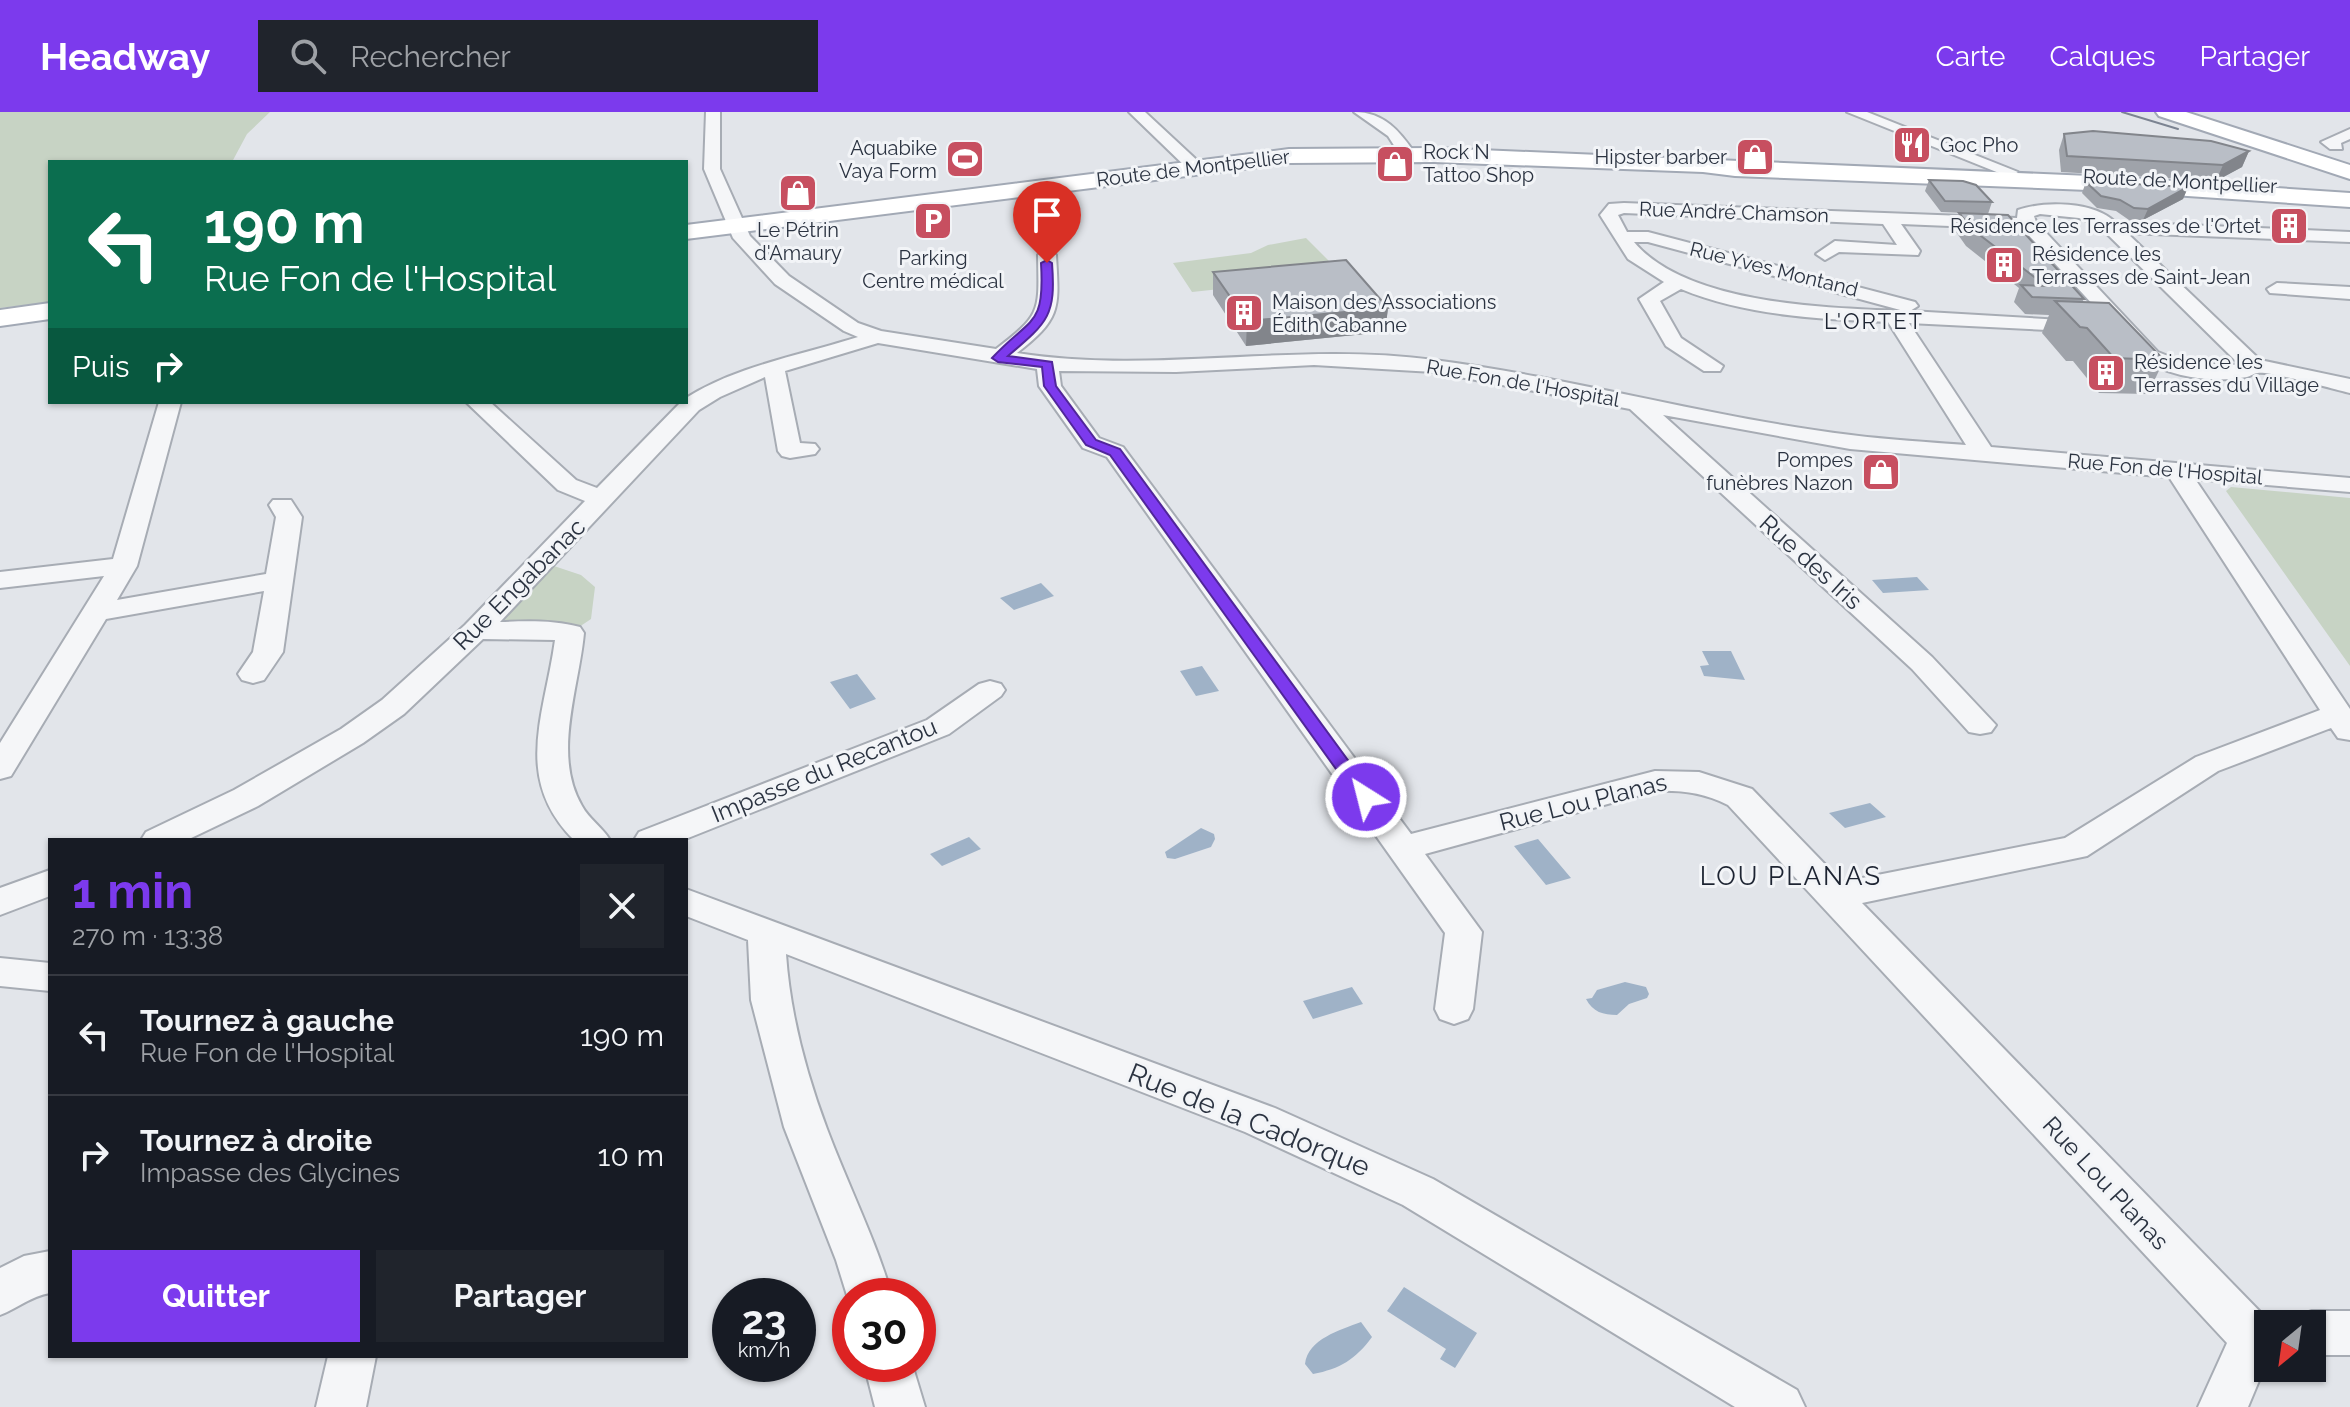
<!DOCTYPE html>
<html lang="fr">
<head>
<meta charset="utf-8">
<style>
  body { margin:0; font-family:Raleway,sans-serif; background:#20242c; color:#f1f3f6; height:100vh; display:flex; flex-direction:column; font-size:30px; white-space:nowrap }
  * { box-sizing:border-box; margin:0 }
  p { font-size:26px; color:#9ea1a6 }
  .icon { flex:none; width:44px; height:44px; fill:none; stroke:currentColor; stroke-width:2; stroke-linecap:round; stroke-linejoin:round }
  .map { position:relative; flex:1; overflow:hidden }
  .drawer { position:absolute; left:48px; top:726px; width:640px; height:520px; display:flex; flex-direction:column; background:#171b24; border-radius:0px; box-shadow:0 2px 6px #0004 }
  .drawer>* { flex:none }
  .top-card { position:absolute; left:48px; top:48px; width:640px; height:244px; border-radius:0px; box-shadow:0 2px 6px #0004; background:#0b6e4f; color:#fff; overflow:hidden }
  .needle { width:52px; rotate:209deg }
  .fabs { position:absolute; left:2254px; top:1198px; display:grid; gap:16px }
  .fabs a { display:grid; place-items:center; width:72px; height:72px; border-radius:0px; background:#171b24; box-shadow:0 2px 6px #0004; font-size:40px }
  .speed { position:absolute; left:712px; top:1166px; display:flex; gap:16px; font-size:40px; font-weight:700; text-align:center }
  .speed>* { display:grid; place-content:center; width:104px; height:104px; border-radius:50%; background:#171b24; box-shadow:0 2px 6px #0004; line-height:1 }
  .speed small { font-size:20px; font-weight:400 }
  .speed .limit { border:12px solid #d22; background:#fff; color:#111 }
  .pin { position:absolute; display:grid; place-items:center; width:68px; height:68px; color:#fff; margin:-82px -34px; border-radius:50% 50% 50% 0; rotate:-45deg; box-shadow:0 0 8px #0007 }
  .pin .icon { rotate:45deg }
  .me { position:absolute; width:88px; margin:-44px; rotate:324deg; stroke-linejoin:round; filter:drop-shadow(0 0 6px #0008) }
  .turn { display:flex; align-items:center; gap:28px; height:168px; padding:0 24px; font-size:36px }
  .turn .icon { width:104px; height:104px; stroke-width:2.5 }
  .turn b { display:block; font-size:56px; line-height:68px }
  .then { display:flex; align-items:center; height:76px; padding:0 24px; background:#0003; gap:16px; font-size:30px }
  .round { display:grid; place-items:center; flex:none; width:84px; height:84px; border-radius:0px; background:#20242c }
  .overview { display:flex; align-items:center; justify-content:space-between; height:136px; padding:0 24px }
  h1 { font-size:48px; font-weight:700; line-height:60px; color:#7c3aed }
  .cta { display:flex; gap:16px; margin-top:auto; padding:16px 24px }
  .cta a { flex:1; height:92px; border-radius:0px; background:#7c3aed; color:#fff; font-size:32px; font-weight:700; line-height:92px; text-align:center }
  .cta a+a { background:#20242c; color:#f1f3f6 }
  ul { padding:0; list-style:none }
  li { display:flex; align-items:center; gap:24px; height:120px; padding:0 24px; border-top:2px solid #363941 }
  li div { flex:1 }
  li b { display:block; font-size:30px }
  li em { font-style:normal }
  header { display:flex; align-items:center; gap:48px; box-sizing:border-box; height:112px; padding:0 40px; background:#7c3aed; color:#fff }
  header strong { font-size:38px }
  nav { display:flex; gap:44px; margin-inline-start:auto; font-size:28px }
  .search { width:560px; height:72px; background:#20242c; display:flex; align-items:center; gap:20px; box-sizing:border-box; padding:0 28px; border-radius:0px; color:#9ea1a6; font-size:30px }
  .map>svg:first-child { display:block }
</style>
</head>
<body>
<header>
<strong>Headway</strong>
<div class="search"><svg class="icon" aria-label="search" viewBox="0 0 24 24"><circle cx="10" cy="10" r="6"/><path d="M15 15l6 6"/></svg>Rechercher</div>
<nav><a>Carte</a><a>Calques</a><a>Partager</a></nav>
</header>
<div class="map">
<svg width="2350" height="1295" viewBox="0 0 2350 1295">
  <rect width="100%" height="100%" fill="#e2e5ea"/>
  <path fill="#c7d3c4" d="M 0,0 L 270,0 L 247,22 L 232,50 L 50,50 L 50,190 L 0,196 Z
    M 1306,126 L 1344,164 L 1192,180 L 1173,151 L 1251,141 L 1268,133 Z
    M 2231,375 L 2350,386 L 2350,554 L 2226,379 Z
    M 554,454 L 581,463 L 595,475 L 591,507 L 570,521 L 490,518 Z"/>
  <path fill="#9fb2c7" d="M 1917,465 L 1929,478 L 1883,481 L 1872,468 Z
    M 1041,471 L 1054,484 L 1014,498 L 1000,486 Z
    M 1702,539 L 1731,539 L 1745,568 L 1704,564 L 1700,554 L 1709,553 Z
    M 1202,554 L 1219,579 L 1196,584 L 1180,559 Z
    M 857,562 L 876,587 L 850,597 L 830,570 Z
    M 1870,691 L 1886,705 L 1845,716 L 1829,701 Z
    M 1201,716 L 1214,722 L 1215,727 L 1211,735 L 1175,747 L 1167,746 L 1165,740 Z
    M 969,725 L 981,737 L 942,754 L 930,742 Z
    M 1538,727 L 1571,766 L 1546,773 L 1514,734 Z
    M 1625,870 L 1646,875 L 1649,882 L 1647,886 L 1629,892 L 1617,903 C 1603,903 1593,900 1586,887 L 1592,886 L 1597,878 Z
    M 1352,875 L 1363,892 L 1313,907 L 1303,889 Z
    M 1404,1175 L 1477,1221 L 1455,1256 L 1440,1247 L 1446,1237 L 1387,1199 Z
    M 1361,1210 L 1372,1225 C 1356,1247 1340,1257 1313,1262 L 1305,1252 C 1308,1227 1340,1218 1361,1210 Z"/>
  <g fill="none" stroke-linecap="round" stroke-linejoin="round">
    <g stroke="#a7acb4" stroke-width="4">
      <path id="minor" d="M 706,0 L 720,0 L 720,57 L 750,124 L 789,164 L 858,211 L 881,219 L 996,237 C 1042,202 1039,199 1038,143 L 1047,137 L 1056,143 C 1059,196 1062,206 1017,241 C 1155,263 1296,229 1434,248 C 1574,266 1711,306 1851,323 C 1889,328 1928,330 1966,333 L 1888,210 C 1819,207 1746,204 1681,177 L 1660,189 L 1681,226 L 1723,254 L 1720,259 L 1704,259 L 1666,234 L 1639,187 L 1664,170 L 1628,147 L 1600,103 L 1609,92 L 1624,91 L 2017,106 L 2018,98 C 2044,89 2093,89 2115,110 L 2350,120 L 2350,130 L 2127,121 L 2260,248 L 2350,267 L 2350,281 C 2334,277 2269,259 2258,261 C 2254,261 2251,264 2247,265 C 2213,271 2174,266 2144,248 L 2023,117 L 1901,112 L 1920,139 L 1918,143 L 1839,140 L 1825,148 L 1816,142 L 1835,129 L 1897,133 L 1883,112 L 1624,101 L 1618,103 L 1627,120 L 1648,120 L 1915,190 L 1918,194 L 1910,199 L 2096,210 L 2099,214 L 2096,218 L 2089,220 L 1909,211 L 1991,335 L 2350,366 L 2350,380 L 2195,367 L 2350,597 L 2350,628 L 2338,626 L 2331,616 L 2218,659 L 2087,744 L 1862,791 L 2270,1210 L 2268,1247 L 2248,1295 L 2198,1295 L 2227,1231 L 1728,693 C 1704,681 1682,678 1655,679 L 1425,742 L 1482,820 L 1473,897 L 1468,907 L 1454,912 L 1440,907 L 1435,897 L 1445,821 L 1107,345 L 1083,336 L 1039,274 L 1037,257 L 878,231 L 785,259 L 800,331 L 815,332 L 819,337 L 815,342 L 790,346 L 782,344 L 778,339 L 765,265 L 720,285 L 699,298 L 500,510 C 527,509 554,508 580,515 L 584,521 C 579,576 552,643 582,694 C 589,707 602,715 610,728 L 574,728 C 512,666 545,602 555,528 L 483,527 L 404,602 L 363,631 L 258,694 L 187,728 L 141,728 L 146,720 L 234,678 L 341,617 L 382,588 L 465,513 L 585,389 L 558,378 L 466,290 L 490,290 L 576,368 L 597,376 L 681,290 L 686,290 L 686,286 C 739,253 799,244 858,225 L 844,219 L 775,172 L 733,126 L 704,57 ZM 2040,102 L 2079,106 L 2098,113 L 2240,253 L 2185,251 L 2158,240 L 2036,110 L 2034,104 ZM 1634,130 L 1648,130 L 1904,199 C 1828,196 1687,193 1634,130 ZM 1314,253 L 1433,260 L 1630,297 L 1912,557 L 1969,620 L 1980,622 L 1991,620 L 1996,613 L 1932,545 L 1663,303 L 1850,337 L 2169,365 L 2320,598 L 2196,645 L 2065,726 L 1842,770 L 1752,677 L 1699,660 L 1655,659 L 1411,722 L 1123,335 L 1099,326 L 1061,274 L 1059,259 L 1176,260 Z
        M 1129,0 L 1145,0 L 1201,52 L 1201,58 L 1189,58 Z
        M 1354,0 C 1384,0 1400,19 1416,43 L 1414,46 L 1402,46 L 1388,24 Z
        M 1847,0 L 1867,0 L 2018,60 L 2010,65 L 2004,63 Z
        M 2350,17 L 2350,27 L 2341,31 L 2342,37 L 2330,37 L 2321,30 Z
        M 2277,171 L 2350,175 L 2350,187 L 2270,181 L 2267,177 Z
        M 159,290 L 181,290 L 137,454 L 117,488 L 266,462 L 276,405 L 269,393 L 273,388 L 291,388 L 302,405 L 283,540 L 264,568 L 253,571 L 242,568 L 238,562 L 253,540 L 264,479 L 106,507 L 11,664 L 0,667 L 0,631 L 104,464 L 0,476 L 0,460 L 113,447 Z
        M 990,569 L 1001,572 L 1005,578 L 1001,584 L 949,622 L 683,728 L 634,728 L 639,720 L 927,608 L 979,572 Z
        M 50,758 L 50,784 L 0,803 L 0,776 Z
        M 686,777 L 1275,996 L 1433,1067 L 1797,1278 L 1805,1295 L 1735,1295 L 1403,1093 L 1245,1020 L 786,842 C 790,901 806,961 827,1017 C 848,1073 875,1126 892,1184 L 850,1184 L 850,1193 L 836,1148 L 784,1015 L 751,888 L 748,828 L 686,804 Z
        M 0,846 L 50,851 L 50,879 L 0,874 Z
        M 50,1139 L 50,1181 C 31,1184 18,1196 0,1203 L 0,1156 L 24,1144 Z
        M 2312,1199 L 2350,1199 L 2350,1243 L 2312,1243 L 2312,1212 L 2292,1212 L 2295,1205 Z
        M 328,1244 L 376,1244 L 366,1295 L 316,1295 Z
        M 864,1252 L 912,1252 L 925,1295 L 875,1295 Z"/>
    </g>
    <g stroke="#a2a9b5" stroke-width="4">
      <path id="primary" d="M 2156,0 L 2186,0 L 2350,53 L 2350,67 L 2159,4 Z
        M 1434,36 L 2113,65 L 2350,81 L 2350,95 L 2113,79 L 1735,64 L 1703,60 L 1434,50 L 1289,51 L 686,127 L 686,113 L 1289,37 Z
        M 50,191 L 50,207 L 0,214 L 0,198 Z"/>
    </g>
    <use href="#minor" fill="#f5f6f8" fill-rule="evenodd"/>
    <use href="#primary" fill="#fff" fill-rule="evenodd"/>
    <path stroke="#7c8492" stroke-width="2" d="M 2122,0 L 2178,17"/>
  </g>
  <path fill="#9fa3aa" d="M 2064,22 L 2249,39 L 2242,55 L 2216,69 L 2061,60 L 2059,38 Z
    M 1929,68 L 1992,90 L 1988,102 L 1941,100 L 1925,79 Z
    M 2086,70 L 2188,75 L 2183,87 L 2143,108 L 2129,108 L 2116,99 L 2097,96 L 2082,81 Z
    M 1959,101 L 2084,187 L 2082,190 L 2164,248 L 2148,282 L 2099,281 L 2073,249 L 2066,249 L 2042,221 L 2049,203 L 2025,202 L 2014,190 L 2019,176 L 1966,134 L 1954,117 Z
    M 1213,160 L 1388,196 L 1385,220 L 1246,234 L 1213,183 Z"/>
  <path fill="#82858b" d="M 2249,39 L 2242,55 L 2216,69 L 2223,53 Z
    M 2188,75 L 2183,87 L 2143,108 L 2148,97 Z
    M 1388,196 L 1385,220 L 1246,234 L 1247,209 Z"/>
  <path fill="#b9bec6" stroke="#82858b" stroke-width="2" d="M 2093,19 L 2211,29 L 2249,39 L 2223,53 L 2067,44 L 2064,22 Z
    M 1929,68 L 1963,69 L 1976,73 L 1992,90 L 1945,89 Z
    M 2086,70 L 2117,71 L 2188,75 L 2148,97 L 2134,96 L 2120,88 L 2101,84 Z
    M 1959,101 L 2008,103 L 2084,187 L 2032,185 L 2021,173 L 2046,174 L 1972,117 Z
    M 1346,148 L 1388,196 L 1247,209 L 1213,160 Z
    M 2055,189 L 2109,191 L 2164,248 L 2114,246 L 2087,216 L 2080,215 Z"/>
  <path fill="#7c3aed" stroke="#51269a" stroke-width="2" d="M 1047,148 L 1052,151 C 1056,204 1048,210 1008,244 L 1052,250 L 1056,274 L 1096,328 L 1120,337 L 1372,681 L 1375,685 L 1372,689 L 1359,689 L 1110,343 L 1086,333 L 1044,274 L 1042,255 L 998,250 L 992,246 C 1031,204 1045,216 1041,151 Z"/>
  <defs>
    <g id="restaurant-square" transform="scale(2)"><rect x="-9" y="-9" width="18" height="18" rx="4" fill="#c74f60" stroke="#f2f4f7"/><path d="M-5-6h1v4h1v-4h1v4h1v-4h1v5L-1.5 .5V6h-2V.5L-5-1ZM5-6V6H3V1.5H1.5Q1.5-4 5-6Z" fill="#fff"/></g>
    <g id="shop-square" transform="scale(2)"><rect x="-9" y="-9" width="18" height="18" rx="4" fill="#c74f60" stroke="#f2f4f7"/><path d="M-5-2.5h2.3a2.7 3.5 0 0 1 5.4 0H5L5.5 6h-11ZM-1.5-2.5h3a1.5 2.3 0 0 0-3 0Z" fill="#fff"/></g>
    <g id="stadium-square" transform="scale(2)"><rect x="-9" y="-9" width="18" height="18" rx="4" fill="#c74f60" stroke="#f2f4f7"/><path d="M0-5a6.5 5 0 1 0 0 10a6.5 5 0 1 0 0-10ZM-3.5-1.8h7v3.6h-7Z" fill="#fff"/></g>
    <g id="parking-square" transform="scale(2)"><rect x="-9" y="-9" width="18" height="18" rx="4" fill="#c74f60" stroke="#f2f4f7"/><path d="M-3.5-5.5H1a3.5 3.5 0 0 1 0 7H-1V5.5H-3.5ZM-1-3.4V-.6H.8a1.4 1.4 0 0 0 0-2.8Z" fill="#fff"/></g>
    <g id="building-square" transform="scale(2)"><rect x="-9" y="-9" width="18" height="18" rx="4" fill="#c74f60" stroke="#f2f4f7"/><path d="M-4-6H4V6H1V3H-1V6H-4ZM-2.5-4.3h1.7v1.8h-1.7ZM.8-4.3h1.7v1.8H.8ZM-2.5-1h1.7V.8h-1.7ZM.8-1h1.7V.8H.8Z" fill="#fff"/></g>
  </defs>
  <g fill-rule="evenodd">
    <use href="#restaurant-square" x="1912" y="33"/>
    <use href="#shop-square" x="1755" y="45"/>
    <use href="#stadium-square" x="965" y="47"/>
    <use href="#shop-square" x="1395" y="52"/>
    <use href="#shop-square" x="798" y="81"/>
    <use href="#parking-square" x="933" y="109"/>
    <use href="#building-square" x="2289" y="114"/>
    <use href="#building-square" x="2004" y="153"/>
    <use href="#building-square" x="1244" y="201"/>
    <use href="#building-square" x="2106" y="261"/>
    <use href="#shop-square" x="1881" y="360"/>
  </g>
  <g text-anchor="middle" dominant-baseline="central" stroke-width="6" stroke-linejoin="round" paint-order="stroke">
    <g font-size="20" fill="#2b3341" stroke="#f2f4f7" text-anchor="start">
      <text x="1940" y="33">Goc Pho</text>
      <text x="937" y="36" text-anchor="end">Aquabike<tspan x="937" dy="23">Vaya Form</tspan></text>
      <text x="1423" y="40">Rock N<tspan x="1423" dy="23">Tattoo Shop</tspan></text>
      <text x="1727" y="45" text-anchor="end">Hipster barber</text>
      <text x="2261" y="114" text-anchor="end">Résidence les Terrasses de l'Ortet</text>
      <text x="798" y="118" text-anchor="middle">Le Pétrin<tspan x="798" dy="23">d'Amaury</tspan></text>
      <text x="2032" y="142">Résidence les<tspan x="2032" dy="23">Terrasses de Saint-Jean</tspan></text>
      <text x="933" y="146" text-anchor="middle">Parking<tspan x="933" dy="23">Centre médical</tspan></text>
      <text x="1272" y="190">Maison des Associations<tspan x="1272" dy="23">Édith Cabanne</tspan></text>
      <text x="2134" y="250">Résidence les<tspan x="2134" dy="23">Terrasses du Village</tspan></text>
      <text x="1853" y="348" text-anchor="end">Pompes<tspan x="1853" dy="23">funèbres Nazon</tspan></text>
    </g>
    <g font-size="20" fill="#2b3341" stroke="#f2f4f7">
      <text transform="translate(1193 56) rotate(-7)">Route de Montpellier</text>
      <text transform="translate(2180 69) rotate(3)">Route de Montpellier</text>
      <text transform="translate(1734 100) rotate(2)">Rue André Chamson</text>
      <text transform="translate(1774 157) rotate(14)">Rue Yves Montand</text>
      <text transform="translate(1523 271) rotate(10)">Rue Fon de l'Hospital</text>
      <text transform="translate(2165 357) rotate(5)">Rue Fon de l'Hospital</text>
    </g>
    <g font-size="22" letter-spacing="2" fill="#1d2432" stroke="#f2f4f7">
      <text x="1874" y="209">L'ORTET</text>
    </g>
    <g font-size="24" fill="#2b3341" stroke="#f2f4f7">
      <text transform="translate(1811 450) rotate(42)">Rue des Iris</text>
      <text transform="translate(519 472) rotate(-45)">Rue Engabanac</text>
      <text transform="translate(824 658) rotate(-22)">Impasse du Recantou</text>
      <text transform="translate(1583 690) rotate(-14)">Rue Lou Planas</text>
      <text transform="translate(2106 1071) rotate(47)">Rue Lou Planas</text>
    </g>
    <g font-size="26" letter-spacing="2" fill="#1d2432" stroke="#f2f4f7">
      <text x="1791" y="764">LOU PLANAS</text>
    </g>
    <g font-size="28" fill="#2b3341" stroke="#f2f4f7">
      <text transform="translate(1249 1008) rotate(22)">Rue de la Cadorque</text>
    </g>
  </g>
</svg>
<div class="fabs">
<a><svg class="needle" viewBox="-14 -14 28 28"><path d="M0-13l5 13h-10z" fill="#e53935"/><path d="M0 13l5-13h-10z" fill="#9ea1a6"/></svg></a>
</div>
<div class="speed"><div>23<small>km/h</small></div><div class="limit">30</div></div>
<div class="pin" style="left:1047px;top:151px;background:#d93025"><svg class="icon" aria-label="arrive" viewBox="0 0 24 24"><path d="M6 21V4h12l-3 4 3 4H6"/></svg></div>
<svg class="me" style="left:1366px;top:685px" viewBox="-20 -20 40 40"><circle r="17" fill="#7c3aed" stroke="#fff" stroke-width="3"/><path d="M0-11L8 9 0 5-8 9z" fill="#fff"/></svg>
<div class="top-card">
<div class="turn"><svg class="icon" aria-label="left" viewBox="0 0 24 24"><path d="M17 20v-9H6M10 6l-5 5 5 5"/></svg><div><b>190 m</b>Rue Fon de l'Hospital</div></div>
<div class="then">Puis<svg class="icon" aria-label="right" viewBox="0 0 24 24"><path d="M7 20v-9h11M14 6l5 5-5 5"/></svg></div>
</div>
<section class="drawer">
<div class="overview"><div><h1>1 min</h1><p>270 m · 13:38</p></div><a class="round"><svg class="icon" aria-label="close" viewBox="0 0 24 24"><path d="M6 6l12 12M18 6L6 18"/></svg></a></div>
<ul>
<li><svg class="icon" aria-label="left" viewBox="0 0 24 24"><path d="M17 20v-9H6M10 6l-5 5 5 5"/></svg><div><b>Tournez à gauche</b><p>Rue Fon de l'Hospital</p></div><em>190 m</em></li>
<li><svg class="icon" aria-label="right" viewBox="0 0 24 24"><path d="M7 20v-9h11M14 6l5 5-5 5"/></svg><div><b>Tournez à droite</b><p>Impasse des Glycines</p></div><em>10 m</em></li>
</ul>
<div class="cta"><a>Quitter</a><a>Partager</a></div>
</section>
</div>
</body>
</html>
